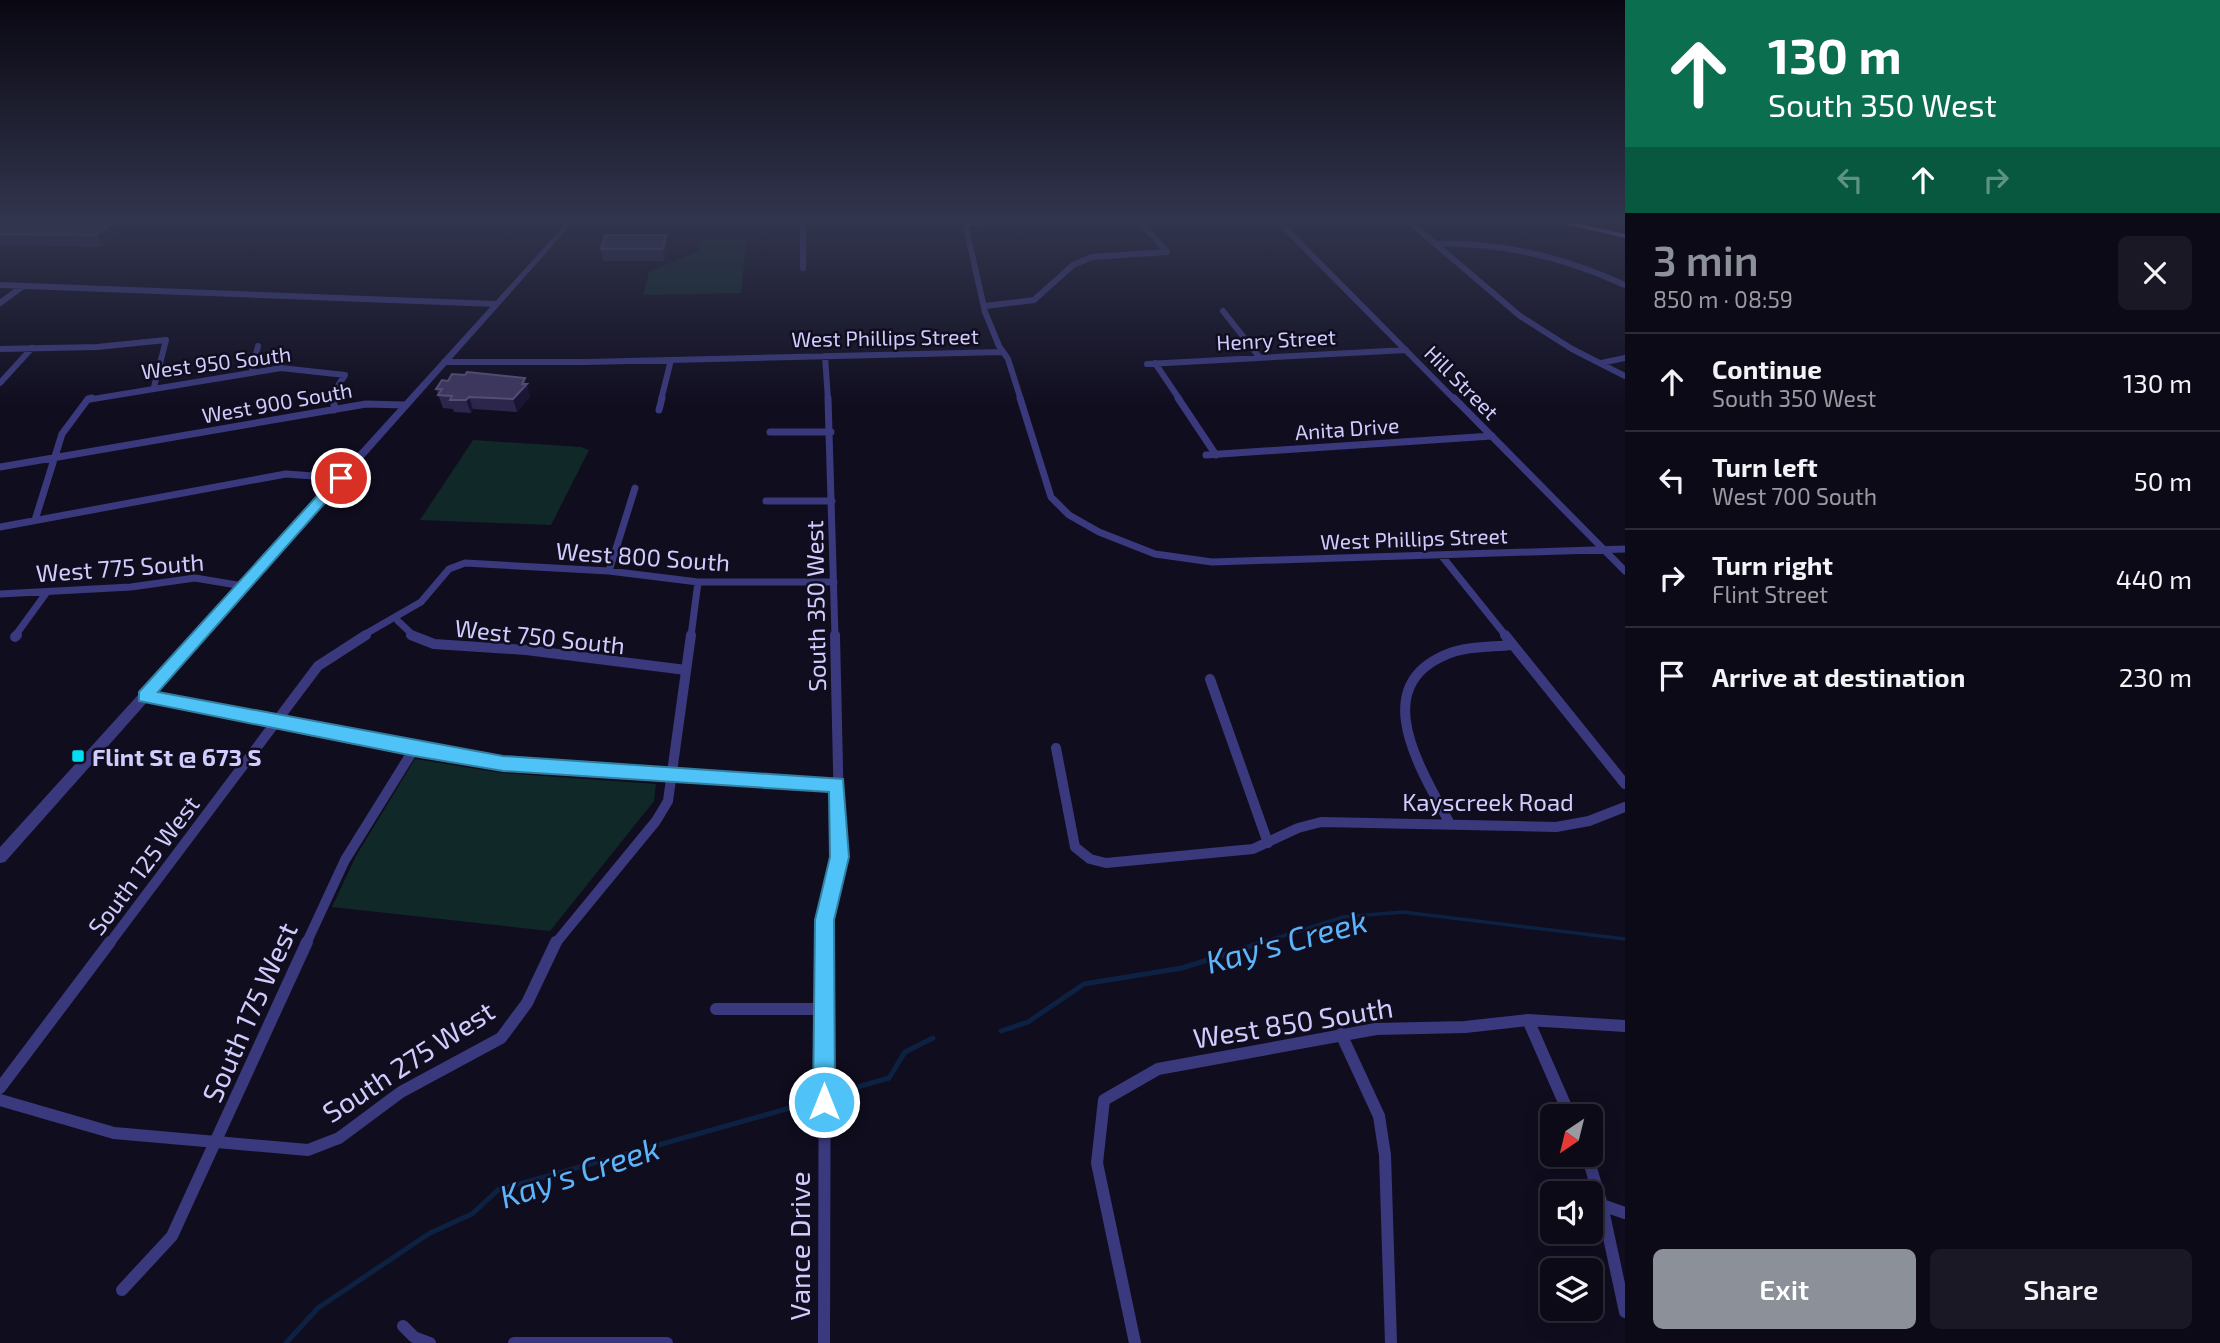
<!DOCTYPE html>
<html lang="en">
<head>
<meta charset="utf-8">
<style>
  body { margin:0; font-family:"Exo 2",sans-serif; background:#1a1824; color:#f1f3f6; height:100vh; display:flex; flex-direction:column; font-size:26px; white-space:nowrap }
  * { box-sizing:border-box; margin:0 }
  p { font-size:23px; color:#9a9aa1 }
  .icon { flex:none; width:38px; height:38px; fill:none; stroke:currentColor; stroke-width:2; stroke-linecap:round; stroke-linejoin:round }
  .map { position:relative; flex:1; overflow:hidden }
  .panel { display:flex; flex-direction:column; background:#0c0a17; width:595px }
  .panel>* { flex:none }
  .top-card { background:#0b6e4f; color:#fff; overflow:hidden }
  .needle { width:46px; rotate:215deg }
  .buttons { position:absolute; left:1540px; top:1104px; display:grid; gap:14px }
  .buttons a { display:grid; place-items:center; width:63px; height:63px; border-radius:10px; background:#0c0a17; box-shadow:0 4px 18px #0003,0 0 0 2px #2c2b36; font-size:35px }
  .pin { position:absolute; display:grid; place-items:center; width:60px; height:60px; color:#fff; margin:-30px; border:4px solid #fff; border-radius:50%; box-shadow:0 2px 7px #0007 }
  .me { position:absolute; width:77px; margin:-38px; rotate:0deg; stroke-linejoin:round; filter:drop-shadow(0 0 5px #0008) }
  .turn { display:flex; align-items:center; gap:24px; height:147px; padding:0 28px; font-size:32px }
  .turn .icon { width:91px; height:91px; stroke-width:2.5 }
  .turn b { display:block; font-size:49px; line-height:60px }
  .lanes { display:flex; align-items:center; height:66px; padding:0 28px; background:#0003; justify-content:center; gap:35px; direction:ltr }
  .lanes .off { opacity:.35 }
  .round { display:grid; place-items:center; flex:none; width:74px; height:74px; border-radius:10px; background:#1a1824 }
  .overview { display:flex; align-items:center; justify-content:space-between; height:119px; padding:0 28px }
  h1 { font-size:42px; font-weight:600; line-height:52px; color:#8c9099 }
  .cta { display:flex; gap:14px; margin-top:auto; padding:14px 28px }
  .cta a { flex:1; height:80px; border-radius:10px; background:#8c9099; color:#fff; font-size:28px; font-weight:600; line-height:80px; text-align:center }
  .cta a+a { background:#1a1824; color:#f1f3f6 }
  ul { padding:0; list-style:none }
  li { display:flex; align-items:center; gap:21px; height:98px; padding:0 28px; border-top:2px solid #2c2b36 }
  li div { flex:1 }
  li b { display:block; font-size:26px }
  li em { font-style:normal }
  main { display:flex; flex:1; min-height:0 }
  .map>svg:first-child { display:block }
</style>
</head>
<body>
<main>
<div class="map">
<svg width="1625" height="1343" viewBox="0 0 1625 1343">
  <rect width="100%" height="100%" fill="#100d1f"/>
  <path fill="#102928" d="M 701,240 L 746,240 L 741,293 L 643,295 L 649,272 L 699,251 Z
    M 473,440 L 581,447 L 589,450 L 551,525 L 420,520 Z
    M 415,759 L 502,773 L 656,784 L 654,801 L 550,931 L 332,907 L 356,856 Z"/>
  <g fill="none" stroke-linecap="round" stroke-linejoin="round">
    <path stroke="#0d2243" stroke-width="3.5" d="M 1258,944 L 1343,917 L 1403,912 L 1625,939"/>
    <path stroke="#0d2243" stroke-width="5" d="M 1001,1031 L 1028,1022 L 1084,984 L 1182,968 L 1264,942
      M 847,1090 L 889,1078 L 905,1052 L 933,1038
      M 286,1343 L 318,1308 L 430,1233 L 472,1214 L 498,1190 L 790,1108"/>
    <path stroke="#3a397d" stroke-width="6" d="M 803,218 L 803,268
      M 964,218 L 985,312 L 999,346 L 1008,359 L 1021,400
      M 1137,218 L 1167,252
      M 1275,218 L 1455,400
      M 1405,218 L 1520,316 L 1572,349 L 1625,376
      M 966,224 L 1024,218
      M 1435,244 C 1503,242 1564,257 1625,285
      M 0,285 L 496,304
      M 0,303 L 23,286
      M 985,306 L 1034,300 L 1073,265 L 1092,257 L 1167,252
      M 1223,311 L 1260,358
      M 0,349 L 97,347 L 166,340 L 154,387
      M 825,356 L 828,400
      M 444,362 L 586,362 L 1002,352
      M 1155,363 L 1180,400
      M 1601,363 L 1625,358
      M 1147,364 L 1406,350
      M 252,371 L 258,346
      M 0,383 L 32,348
      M 87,400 L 281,368 L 345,375 L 334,392 L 334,400
      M 661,400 L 671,360"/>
    <path stroke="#3a397d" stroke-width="7" d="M 334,398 L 334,410
      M 828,398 L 835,636
      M 1020,398 L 1051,497 L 1069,515 L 1099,532 L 1155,554 L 1212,562 L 1625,549
      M 1178,398 L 1216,455
      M 1454,398 L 1625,571
      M 659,410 L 662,398
      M 770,432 L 831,432
      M 1206,455 L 1492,436
      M 0,467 L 366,404 L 405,405
      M 766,501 L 832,501
      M 35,520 L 62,434 L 88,399 L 92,398
      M 0,527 L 286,474 L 341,478
      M 1441,555 L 1506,636
      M 609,571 L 635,488
      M 0,594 L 131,587 L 195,578 L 243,586
      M 398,621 L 414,636
      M 15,636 L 47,592
      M 362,636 L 421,602 L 449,569 L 465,563 L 609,571 L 698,582 L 834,582
      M 691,636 L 698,582"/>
    <path stroke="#3a397d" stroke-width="10" d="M 411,635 L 434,644 L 526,650 L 686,670
      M 1505,635 L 1625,784
      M 15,637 L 17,635
      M 1210,679 L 1268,843
      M 145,696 C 250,718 355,743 462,757 C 587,775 712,780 837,784
      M 1056,748 L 1075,847 L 1090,859 L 1106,863 L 1253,849 L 1298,828 L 1321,822 L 1556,827 L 1589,821 L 1625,807
      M 1450,824 C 1421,769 1364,683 1453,652 C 1471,646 1493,647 1512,645
      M 109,944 L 318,666 L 366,635
      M 306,944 L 345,860 L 414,749
      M 555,944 L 656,821 L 668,801 L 691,635
      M 825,944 L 825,920 L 840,857 L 835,635"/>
    <path stroke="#3a397d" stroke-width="12" d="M 716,1009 L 824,1009
      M 1528,1020 L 1570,1116
      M 1341,1034 L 1379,1116 L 1385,1155 L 1391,1343
      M 0,1088 L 110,942
      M 0,1100 L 114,1133 L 308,1150 L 339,1138 L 401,1092 L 501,1038 L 527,1003 L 556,942
      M 1587,1155 L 1602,1205 L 1625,1312
      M 1602,1205 L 1625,1213
      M 122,1290 L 172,1236 L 307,942
      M 403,1326 L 414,1337 L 430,1343
      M 514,1343 L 667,1343
      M 824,1343 L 825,942
      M 1135,1343 L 1097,1163 L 1104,1100 L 1158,1069 L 1376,1029 L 1465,1027 L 1528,1020 L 1625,1026"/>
    <path fill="#3a397d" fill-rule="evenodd" d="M 571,218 L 577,218 L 5,862 L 0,863 L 0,847 Z"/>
    <path fill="#bb55fb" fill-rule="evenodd" d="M 1541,218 L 1554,218 L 1625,234 L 1625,238 Z"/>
  </g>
  <path fill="#2c264c" d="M 0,222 L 119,234 L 104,247 L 0,245 Z
    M 666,235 L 667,246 L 664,261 L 603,261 L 601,249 Z
    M 525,378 L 530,397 L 517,412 L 473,409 L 471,413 L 454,412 L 453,409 L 443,408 L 436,389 L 448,381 Z"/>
  <path fill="#1a1432" d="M 112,223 L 119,234 L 104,247 L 96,235 Z
    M 666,235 L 667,246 L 664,261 L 663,249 Z
    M 525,378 L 530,397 L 517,412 L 513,399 Z
    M 469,397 L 473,409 L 471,413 L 466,400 Z"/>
  <path fill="#3e375f" stroke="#554f78" stroke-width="2" d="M 4,220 L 112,223 L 96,235 L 0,234 L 0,222 Z
    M 605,235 L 666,235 L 663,249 L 601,249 Z
    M 467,372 L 525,378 L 522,384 L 527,384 L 513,399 L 469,397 L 466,400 L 450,400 L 452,396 L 438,395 L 442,389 L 436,389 L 442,380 L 448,381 L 452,374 L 465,375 Z"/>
  <linearGradient id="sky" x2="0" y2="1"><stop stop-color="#090711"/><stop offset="0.54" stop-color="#31354d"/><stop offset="1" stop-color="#31354d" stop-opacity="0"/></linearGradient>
  <rect width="1625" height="406" fill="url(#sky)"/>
  <path fill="#4fc3f7" stroke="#337fa1" stroke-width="2" d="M 336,475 L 347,478 L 158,692 L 503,756 L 843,779 L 849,857 L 834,920 L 835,1102 L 832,1110 L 824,1113 L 816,1110 L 813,1102 L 815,920 L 830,857 L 829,792 L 503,771 L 414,756 L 139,701 L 139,692 Z"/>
  <rect fill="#05ddf1" stroke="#100d1f" stroke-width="2.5" x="71" y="749" width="14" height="14" rx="3.5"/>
  <g text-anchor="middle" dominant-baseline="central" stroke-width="5" stroke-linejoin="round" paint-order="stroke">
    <g font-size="21" fill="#d1ccfe" stroke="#100d1f">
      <text transform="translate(885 337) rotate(-1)">West Phillips Street</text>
      <text transform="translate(1276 339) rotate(-3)">Henry Street</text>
      <text transform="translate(216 362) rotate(-7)">West 950 South</text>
      <text transform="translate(1462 382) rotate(45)">Hill Street</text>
      <text transform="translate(277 402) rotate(-10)">West 900 South</text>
      <text transform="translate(1347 428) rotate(-4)">Anita Drive</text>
      <text transform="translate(1414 538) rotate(-2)">West Phillips Street</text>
    </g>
    <g font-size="24" fill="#d1ccfe" stroke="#100d1f">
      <text transform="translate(643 556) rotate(4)">West 800 South</text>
      <text transform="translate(120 567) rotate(-4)">West 775 South</text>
      <text transform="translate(815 606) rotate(-91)">South 350 West</text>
      <text transform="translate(540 636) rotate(6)">West 750 South</text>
      <text x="1488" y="801">Kayscreek Road</text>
      <text transform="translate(143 865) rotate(-53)">South 125 West</text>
    </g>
    <g font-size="24" font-weight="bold" fill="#d1ccfe" stroke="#100d1f" text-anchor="start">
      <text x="92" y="756">Flint St @ 673 S</text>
    </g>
    <g font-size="28" fill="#d1ccfe" stroke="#100d1f">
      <text transform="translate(249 1012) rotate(-66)">South 175 West</text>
      <text transform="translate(1293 1022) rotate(-9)">West 850 South</text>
      <text transform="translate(408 1061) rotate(-33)">South 275 West</text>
      <text transform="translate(799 1246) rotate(-90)">Vance Drive</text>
    </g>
    <g font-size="32" font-style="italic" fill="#5cb4fb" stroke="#100d1f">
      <text transform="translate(1286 940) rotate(-15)">Kay's Creek</text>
      <text transform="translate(579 1171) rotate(-18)">Kay's Creek</text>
    </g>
  </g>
</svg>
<div class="buttons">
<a><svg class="needle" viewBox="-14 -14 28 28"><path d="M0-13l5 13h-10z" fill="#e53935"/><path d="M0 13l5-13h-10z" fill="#9a9aa1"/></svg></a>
<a><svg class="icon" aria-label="sound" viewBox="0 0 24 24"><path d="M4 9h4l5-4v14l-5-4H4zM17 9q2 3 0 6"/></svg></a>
<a><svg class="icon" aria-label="layers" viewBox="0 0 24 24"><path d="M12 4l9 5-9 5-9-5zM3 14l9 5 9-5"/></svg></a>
</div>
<div class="pin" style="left:341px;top:478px;background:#d93025"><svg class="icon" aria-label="arrive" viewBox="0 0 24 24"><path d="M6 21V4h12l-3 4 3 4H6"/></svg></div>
<svg class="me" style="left:824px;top:1102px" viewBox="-20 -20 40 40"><circle r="17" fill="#4fc3f7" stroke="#fff" stroke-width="3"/><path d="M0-11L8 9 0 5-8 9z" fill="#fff"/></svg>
</div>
<section class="panel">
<div class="top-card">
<div class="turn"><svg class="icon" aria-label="ahead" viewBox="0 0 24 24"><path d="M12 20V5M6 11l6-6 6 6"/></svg><div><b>130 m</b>South 350 West</div></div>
<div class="lanes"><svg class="icon off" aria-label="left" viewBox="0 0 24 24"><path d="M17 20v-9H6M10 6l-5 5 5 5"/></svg><svg class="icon" aria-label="ahead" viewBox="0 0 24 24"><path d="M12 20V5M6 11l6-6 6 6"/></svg><svg class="icon off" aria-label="right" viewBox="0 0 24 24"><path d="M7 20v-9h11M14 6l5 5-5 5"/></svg></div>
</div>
<div class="overview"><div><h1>3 min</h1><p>850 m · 08:59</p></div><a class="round"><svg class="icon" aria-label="close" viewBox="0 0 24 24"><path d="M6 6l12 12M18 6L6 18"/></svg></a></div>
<ul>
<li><svg class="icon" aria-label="ahead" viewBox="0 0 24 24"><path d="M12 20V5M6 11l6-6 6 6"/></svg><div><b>Continue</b><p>South 350 West</p></div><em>130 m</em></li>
<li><svg class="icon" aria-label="left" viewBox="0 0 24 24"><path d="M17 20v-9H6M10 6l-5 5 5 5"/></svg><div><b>Turn left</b><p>West 700 South</p></div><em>50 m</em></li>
<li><svg class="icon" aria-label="right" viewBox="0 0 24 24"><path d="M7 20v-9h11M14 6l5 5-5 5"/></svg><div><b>Turn right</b><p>Flint Street</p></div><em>440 m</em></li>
<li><svg class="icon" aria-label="arrive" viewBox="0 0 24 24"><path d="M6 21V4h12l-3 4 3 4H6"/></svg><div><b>Arrive at destination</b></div><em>230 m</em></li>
</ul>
<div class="cta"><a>Exit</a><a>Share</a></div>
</section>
</main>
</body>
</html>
